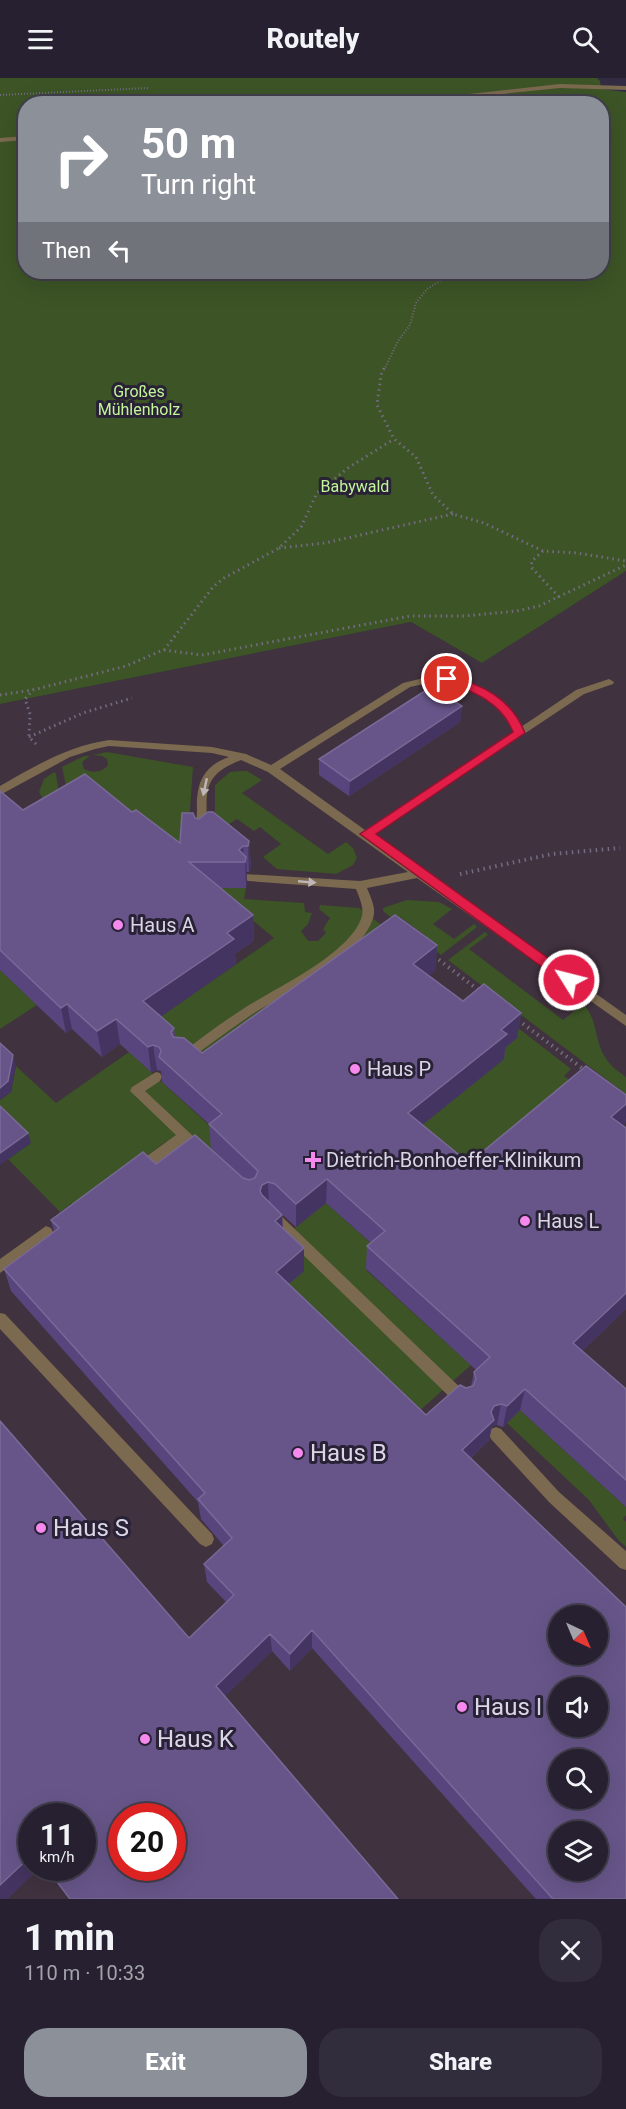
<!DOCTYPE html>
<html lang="en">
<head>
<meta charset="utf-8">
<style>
  body { margin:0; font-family:Roboto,sans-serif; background:#322d3d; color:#f1f3f6; height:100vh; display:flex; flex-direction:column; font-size:22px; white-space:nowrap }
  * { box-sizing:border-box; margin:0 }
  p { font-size:20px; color:#a4a3ab }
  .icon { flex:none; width:33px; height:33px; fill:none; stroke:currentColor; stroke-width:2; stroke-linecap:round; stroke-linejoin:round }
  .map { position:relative; height:1821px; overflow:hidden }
  .details { display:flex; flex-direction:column; background:#262031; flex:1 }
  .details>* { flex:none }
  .guide { position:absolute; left:18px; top:18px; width:591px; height:183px; border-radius:24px; box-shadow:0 6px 24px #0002,0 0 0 2px #423e4d; background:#8c9099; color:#fff; overflow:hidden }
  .needle { width:39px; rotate:136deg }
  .tools { position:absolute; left:548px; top:1527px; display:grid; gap:12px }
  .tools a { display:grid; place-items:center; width:60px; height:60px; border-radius:50%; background:#262031; box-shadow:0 6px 24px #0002,0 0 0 2px #423e4d; font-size:30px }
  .speed { position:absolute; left:18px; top:1725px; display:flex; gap:12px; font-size:30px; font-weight:700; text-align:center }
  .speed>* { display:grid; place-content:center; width:78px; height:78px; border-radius:50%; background:#262031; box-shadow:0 6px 24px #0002,0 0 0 2px #423e4d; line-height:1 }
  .speed small { font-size:15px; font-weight:400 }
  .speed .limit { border:9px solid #d22; background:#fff; color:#111 }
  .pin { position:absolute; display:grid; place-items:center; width:51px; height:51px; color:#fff; margin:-26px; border:3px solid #fff; border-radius:50%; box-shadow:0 2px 6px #0007 }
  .me { position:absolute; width:66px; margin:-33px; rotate:306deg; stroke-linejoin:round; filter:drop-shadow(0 0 4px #0008) }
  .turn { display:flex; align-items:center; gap:21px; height:126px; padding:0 24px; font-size:27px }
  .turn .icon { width:78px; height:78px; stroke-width:2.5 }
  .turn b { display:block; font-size:42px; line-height:51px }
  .then { display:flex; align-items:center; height:57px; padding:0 24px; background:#0003; gap:12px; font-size:22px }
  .round { display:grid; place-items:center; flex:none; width:63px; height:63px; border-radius:24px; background:#322d3d }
  .overview { display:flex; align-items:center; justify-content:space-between; height:102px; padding:0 24px }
  h1 { font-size:36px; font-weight:800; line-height:45px }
  .action { display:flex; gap:12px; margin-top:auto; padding:12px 24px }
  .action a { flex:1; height:69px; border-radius:24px; background:#8c9099; color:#fff; font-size:24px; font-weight:800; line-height:69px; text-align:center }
  .action a+a { background:#322d3d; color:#f1f3f6 }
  header { display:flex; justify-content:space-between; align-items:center; height:78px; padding:0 24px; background:#262031; font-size:27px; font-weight:800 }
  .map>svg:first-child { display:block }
</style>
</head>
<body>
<header><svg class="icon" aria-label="menu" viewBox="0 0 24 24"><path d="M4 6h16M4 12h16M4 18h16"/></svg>Routely<svg class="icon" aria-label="search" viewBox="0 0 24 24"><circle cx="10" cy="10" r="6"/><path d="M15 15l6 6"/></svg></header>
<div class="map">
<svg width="626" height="1821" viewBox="0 0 626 1821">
  <rect width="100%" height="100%" fill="#332b41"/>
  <path fill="#41323f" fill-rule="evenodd" d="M 626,493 L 626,1821 L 0,1821 L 0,626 L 411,544 L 482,585 ZM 558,1538 L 597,1538 L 597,1576 L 558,1576 ZM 558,1610 L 597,1610 L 597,1648 L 558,1648 ZM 558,1682 L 597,1682 L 597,1720 L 558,1720 ZM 32,1738 L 82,1738 L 82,1790 L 32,1790 ZM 122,1738 L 172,1738 L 172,1790 L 122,1790 ZM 558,1754 L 597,1754 L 597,1792 L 558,1792 Z"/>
  <path fill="#3c5426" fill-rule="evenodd" d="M 0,0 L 597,0 L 600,3 L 601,11 L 626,14 L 626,493 L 482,585 L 411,544 L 0,626 ZM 26,26 L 602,26 L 602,194 L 26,194 Z
    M 107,674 L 193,689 L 188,761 L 183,782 L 69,722 L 62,689 L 84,678 L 90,678 L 82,684 L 84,691 C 92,695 102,695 108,687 L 107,681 L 102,678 L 93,677 Z
    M 240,693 L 247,693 L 262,702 L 242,715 L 328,776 L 346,764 L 353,770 L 357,780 L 353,787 L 336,796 L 277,791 L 263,779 L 281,766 L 260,749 L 254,753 L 237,741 L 226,748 L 215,740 L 215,707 L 230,694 Z
    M 54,694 L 56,696 L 61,728 L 43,721 L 39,714 L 44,701 Z
    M 214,810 L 246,810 L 244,821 L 304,825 L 305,834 L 312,835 L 308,846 L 301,853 L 308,863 L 318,863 L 326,855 L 323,851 L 330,840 L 319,831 L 320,827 L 359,830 L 396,858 L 204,1000 L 146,949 L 274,860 Z
    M 407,822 L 439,824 L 452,831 L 433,846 L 454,861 L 474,846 L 477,849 L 441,877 L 422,862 L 426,858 L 400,839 L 395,843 L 383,833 L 383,830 Z
    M 485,854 L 488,857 L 469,871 L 563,942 L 583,926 C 598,941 594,962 605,979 C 610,988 618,993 626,999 L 626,1016 L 448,882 Z
    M 0,892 L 37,927 L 0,951 Z
    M 499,935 L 571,991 L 564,998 L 595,1020 L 466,1109 L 406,1060 L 503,982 Z
    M 129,974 L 255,1089 L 236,1128 L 167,1063 L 76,1129 L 72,1125 L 60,1134 L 8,1081 L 31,1065 L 0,1035 L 0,1022 L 11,1014 L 16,988 L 56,1025 Z
    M 326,1125 L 384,1177 L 366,1192 L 471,1287 L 408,1343 L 277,1216 L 275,1166 Z
    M 520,1332 L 626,1429 L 626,1437 L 623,1441 L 626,1444 L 626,1469 L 619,1463 L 589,1422 L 507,1345 Z"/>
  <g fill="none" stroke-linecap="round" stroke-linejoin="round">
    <path stroke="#736c80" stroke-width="2" stroke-dasharray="1 2" stroke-linecap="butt" d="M 0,17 L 148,10
      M 384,292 L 398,263 L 410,247 L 416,225 L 427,211 L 448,198 L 466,194"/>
    <path stroke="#736c80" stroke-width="3" stroke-dasharray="1.5 4" stroke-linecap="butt" d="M 384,290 L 381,297 L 377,327 L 394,361 L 416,379 L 433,417 L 453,436 L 484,445 L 543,473 L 577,475 L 626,483
      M 279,470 L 325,465 L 453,436
      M 543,473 L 532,483 L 531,489 L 559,519
      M 164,572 L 213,509 L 224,500 L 279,470 L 301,449 L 317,415 L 348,390 L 394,361
      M 0,617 L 32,612
      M 29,659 L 83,635 L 132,620
      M 36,666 L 29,659 L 30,636 L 25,621 L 33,612 L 126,588 L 163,572 L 202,577 L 410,538 L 464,538 L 517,533 L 539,528 L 626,487"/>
    <path stroke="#736c80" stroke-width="4" stroke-dasharray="1.5 4.5" stroke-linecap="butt" d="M 460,796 L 552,776 L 620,770
      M 434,878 L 481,914
      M 518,942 L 586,993"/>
    <path fill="#7b6a4f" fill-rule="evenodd" d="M 441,599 C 476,603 504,617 521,649 L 576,612 L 609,601 L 614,604 L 613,606 L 584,616 L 373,757 L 421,791 L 425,792 L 426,795 L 626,937 L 626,948 L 417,800 L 367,810 C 370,818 375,827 374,836 C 366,879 284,916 251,937 C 229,952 208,968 187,983 L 179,983 L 177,980 L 179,977 C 200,961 221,945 243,931 C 275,910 351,876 362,838 C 364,829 359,819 356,811 L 248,803 L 242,799 L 244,796 L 360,803 L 408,794 L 268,694 L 241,682 C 200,698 207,715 207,753 L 202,757 L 198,756 C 195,748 197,740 197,732 C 196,706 203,688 229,679 L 212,675 L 109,668 L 95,671 L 70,679 L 0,717 L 0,708 C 35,688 68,668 109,662 L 212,669 L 246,676 L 271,687 L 403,605 L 424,600 ZM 424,606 C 465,604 494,616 513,654 L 365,752 L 280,691 L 410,609 Z
      M 156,994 L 160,995 L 162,999 L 160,1003 L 145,1013 L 208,1072 L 206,1076 L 201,1077 L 185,1065 L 138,1098 L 133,1096 L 131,1092 L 133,1088 L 176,1057 L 130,1013 L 132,1009 Z
      M 271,1131 L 276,1133 L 468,1317 L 470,1322 L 468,1327 L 463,1329 L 458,1327 L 266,1141 L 264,1137 L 266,1133 Z
      M 46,1148 L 51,1150 L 53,1154 L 51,1158 L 0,1195 L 0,1181 Z
      M 0,1235 L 5,1236 L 212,1456 L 214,1461 L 212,1466 L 206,1469 L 200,1466 L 0,1251 Z
      M 496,1349 L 501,1351 L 559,1414 L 626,1473 L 626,1492 L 620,1490 L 549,1424 L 491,1361 L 489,1356 L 491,1351 Z"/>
    <path fill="#7b6a4f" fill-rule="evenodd" d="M 560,6 L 626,8 L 626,12 L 560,10 L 404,26 L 377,26 Z
      M 26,58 L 26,62 L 0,64 L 0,60 Z"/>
  </g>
  <path fill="#59457e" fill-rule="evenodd" d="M 462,628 L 460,644 L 349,718 L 319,697 L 319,681 Z
    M 85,696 L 132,734 L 136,732 L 180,765 L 182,735 L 193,735 L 195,740 L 199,741 L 208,734 L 213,734 L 249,763 L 251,789 L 249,794 L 246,794 L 247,805 L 246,810 L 220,810 L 253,837 L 254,863 L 235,876 L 236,886 L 160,939 L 174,950 L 175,959 L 184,960 L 202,975 L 395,837 L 437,867 L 435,893 L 429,897 L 463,923 L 484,906 L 521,935 L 517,960 L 505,970 L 504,981 L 422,1047 L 469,1085 L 586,988 L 626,1017 L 626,1040 L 625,1046 L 623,1047 L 626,1050 L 626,1231 L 582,1273 L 626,1311 L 626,1429 L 520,1332 L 503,1349 L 497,1347 L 492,1348 L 489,1362 L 471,1380 L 626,1529 L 626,1821 L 536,1821 L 312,1570 L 290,1593 L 272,1573 L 225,1618 L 398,1821 L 69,1821 L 45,1790 L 82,1790 L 82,1738 L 32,1738 L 32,1790 L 39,1790 L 7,1821 L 0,1821 L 0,1343 L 189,1560 L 226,1524 L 207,1504 L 204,1486 L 224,1468 L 201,1441 L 198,1424 L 11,1213 L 4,1191 L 54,1154 L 51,1142 L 143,1074 L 156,1086 L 195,1057 L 228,1087 L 211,1070 L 209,1046 L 162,1004 L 161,993 L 157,992 L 151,994 L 120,966 L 102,979 L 72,951 L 66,955 L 0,892 L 0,713 L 23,732 ZM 326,1125 L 371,1165 L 367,1168 L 366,1191 L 476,1292 L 474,1294 L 471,1308 L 466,1310 L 460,1307 L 426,1337 L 289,1206 L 304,1193 L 304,1170 L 283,1150 L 282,1137 L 274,1129 L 296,1149 ZM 558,1538 L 597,1538 L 597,1576 L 558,1576 ZM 558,1610 L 597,1610 L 597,1648 L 558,1648 ZM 558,1682 L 597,1682 L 597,1720 L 558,1720 ZM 122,1738 L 172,1738 L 172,1790 L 122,1790 ZM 558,1754 L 597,1754 L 597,1792 L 558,1792 Z"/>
  <path fill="#443461" d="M 462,628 L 460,644 L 349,718 L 350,703 Z
    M 249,763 L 251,789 L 249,794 L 248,768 Z
    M 243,768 L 244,784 L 239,772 Z
    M 246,779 L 247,805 L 246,810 L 245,784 Z
    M 253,837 L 254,863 L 235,876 L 236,886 L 146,949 L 143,923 L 227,855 Z
    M 437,867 L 435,893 L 411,911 L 413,886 Z
    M 67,926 L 72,951 L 66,955 L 61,930 Z
    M 521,935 L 517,960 L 505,970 L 504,981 L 406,1060 L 408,1035 L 501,952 Z
    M 116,941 L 120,966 L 102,979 L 97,953 Z
    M 153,967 L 157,992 L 151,994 L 148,969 Z
    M 13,977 L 16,988 L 11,1014 L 0,1022 L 0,1010 Z
    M 626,1026 L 626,1040 L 625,1046 L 605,1063 L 611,1039 Z
    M 28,1055 L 31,1065 L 0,1087 L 0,1075 Z
    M 327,1101 L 326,1125 L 296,1149 L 296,1126 Z
    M 268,1104 L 269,1128 L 260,1113 L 262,1107 Z
    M 282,1137 L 283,1161 L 275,1143 Z
    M 304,1170 L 304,1193 L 277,1216 L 276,1194 Z
    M 626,1215 L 626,1231 L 567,1287 L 573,1265 Z
    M 525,1311 L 520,1332 L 503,1349 L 507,1328 Z
    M 501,1326 L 497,1347 L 492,1348 L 489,1362 L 458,1392 L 462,1372 L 494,1328 Z
    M 312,1552 L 312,1570 L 290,1593 L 290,1576 Z
    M 270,1556 L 272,1573 L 219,1624 L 216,1608 Z
    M 32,1777 L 32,1790 L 39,1790 L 7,1821 L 0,1821 L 0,1807 Z"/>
  <path fill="#675589" stroke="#796997" stroke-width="1.5" fill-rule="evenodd" d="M 431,609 L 462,628 L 350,703 L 319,681 Z
    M 85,696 L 132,734 L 136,732 L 180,765 L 182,735 L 193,735 L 195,740 L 199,741 L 208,734 L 213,734 L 249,763 L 248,768 L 243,768 L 239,772 L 246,779 L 245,784 L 189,784 L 253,837 L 227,855 L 234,861 L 143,923 L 174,950 L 171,954 L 173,959 L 184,960 L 202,975 L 395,837 L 437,867 L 413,886 L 463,923 L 484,906 L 521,935 L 501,952 L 507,956 L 408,1035 L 469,1085 L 586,988 L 626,1017 L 626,1026 L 611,1039 L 626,1050 L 626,1215 L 573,1265 L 626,1311 L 626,1402 L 525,1311 L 507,1328 L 501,1326 L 494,1328 L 491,1334 L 494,1342 L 462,1372 L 626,1529 L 626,1821 L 553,1821 L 312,1552 L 290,1576 L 270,1556 L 216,1608 L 398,1821 L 70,1821 L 47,1790 L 82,1790 L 82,1738 L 32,1738 L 32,1777 L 0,1807 L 0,1343 L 189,1560 L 234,1517 L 204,1486 L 232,1460 L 198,1421 L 205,1415 L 4,1191 L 59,1150 L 51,1142 L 143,1074 L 156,1086 L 195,1057 L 243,1100 L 249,1102 L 255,1100 L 258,1093 L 209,1046 L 222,1036 L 159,979 L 161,973 L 159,969 L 153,967 L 148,969 L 116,941 L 97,953 L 67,926 L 61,930 L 0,872 L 0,713 L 23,732 ZM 327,1101 L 385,1153 L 367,1168 L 490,1279 L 474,1294 L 476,1301 L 473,1308 L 466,1310 L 460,1307 L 426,1337 L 276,1194 L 304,1170 L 275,1143 L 282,1137 L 262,1117 L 260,1113 L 262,1107 L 268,1104 L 275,1106 L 296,1126 ZM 558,1538 L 597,1538 L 597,1576 L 558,1576 ZM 558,1610 L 597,1610 L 597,1648 L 558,1648 ZM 558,1682 L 597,1682 L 597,1720 L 558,1720 ZM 122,1738 L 172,1738 L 172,1790 L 122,1790 ZM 558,1754 L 597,1754 L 597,1792 L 558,1792 Z
    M 0,965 L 13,977 L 8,1003 L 0,1010 Z
    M 0,1028 L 28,1055 L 0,1075 Z"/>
  <defs><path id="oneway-solid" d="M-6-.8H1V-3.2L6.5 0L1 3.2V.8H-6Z" transform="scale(1.5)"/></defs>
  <g fill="#beb6b8">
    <use href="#oneway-solid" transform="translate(205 709) rotate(102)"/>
    <use href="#oneway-solid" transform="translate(307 804) rotate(5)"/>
  </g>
  <path fill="#e11d48" stroke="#92132f" stroke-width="1.5" d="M 447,598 C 482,606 511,620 525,655 L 376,756 L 573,898 L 575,902 L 573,905 L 564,905 L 360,756 L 513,654 C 502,625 471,611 443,604 L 443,599 Z"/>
  <g fill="#f689ee" stroke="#292237" stroke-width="2">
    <circle cx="118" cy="847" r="6"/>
    <circle cx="355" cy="991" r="6"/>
    <path d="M310 1073h6v6h6v6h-6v6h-6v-6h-6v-6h6z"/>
    <circle cx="525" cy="1143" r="6"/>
    <circle cx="298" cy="1375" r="6"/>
    <circle cx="41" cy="1450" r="6"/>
    <circle cx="462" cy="1629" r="6"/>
    <circle cx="145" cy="1661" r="6"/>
  </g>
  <g text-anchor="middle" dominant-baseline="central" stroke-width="6" stroke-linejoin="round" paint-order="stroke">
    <g font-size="16" fill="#c2f498" stroke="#292237">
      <text x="139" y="313">Großes<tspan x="139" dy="18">Mühlenholz</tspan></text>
      <text x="355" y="408">Babywald</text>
    </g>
    <g font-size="20" fill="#dbd6e5" stroke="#292237" text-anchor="start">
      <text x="130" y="847">Haus A</text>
      <text x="367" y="991">Haus P</text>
      <text x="326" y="1082">Dietrich-Bonhoeffer-Klinikum</text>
      <text x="537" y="1143">Haus L</text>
    </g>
    <g font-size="24" fill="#dbd6e5" stroke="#292237" text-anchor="start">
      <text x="310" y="1375">Haus B</text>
      <text x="53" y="1450">Haus S</text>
      <text x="474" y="1629">Haus I</text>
      <text x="157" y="1661">Haus K</text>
    </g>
  </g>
</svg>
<div class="tools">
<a><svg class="needle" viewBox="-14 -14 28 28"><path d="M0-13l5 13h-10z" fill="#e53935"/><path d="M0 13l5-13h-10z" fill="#a4a3ab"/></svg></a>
<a><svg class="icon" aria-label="sound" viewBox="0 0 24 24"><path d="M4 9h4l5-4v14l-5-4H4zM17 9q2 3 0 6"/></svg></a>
<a><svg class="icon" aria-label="search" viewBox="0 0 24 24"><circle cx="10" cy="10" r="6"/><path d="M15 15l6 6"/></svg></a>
<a><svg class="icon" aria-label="layers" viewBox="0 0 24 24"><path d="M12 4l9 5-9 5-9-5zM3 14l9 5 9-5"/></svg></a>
</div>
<div class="speed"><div>11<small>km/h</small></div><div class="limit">20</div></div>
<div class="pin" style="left:447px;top:601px;background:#d93025"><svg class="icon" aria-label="arrive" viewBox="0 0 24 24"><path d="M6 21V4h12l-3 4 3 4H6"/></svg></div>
<svg class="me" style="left:569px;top:902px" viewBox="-20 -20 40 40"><circle r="17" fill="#e11d48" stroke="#fff" stroke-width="3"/><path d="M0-11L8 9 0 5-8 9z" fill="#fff"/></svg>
<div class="guide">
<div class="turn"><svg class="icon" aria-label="right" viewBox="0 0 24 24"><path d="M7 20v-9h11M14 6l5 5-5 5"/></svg><div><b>50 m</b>Turn right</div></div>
<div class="then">Then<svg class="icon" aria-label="left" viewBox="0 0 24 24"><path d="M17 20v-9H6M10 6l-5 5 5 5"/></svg></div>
</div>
</div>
<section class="details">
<div class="overview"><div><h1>1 min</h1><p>110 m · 10:33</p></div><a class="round"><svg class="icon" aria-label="close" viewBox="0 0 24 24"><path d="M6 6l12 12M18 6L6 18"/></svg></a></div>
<div class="action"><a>Exit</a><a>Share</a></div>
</section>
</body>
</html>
